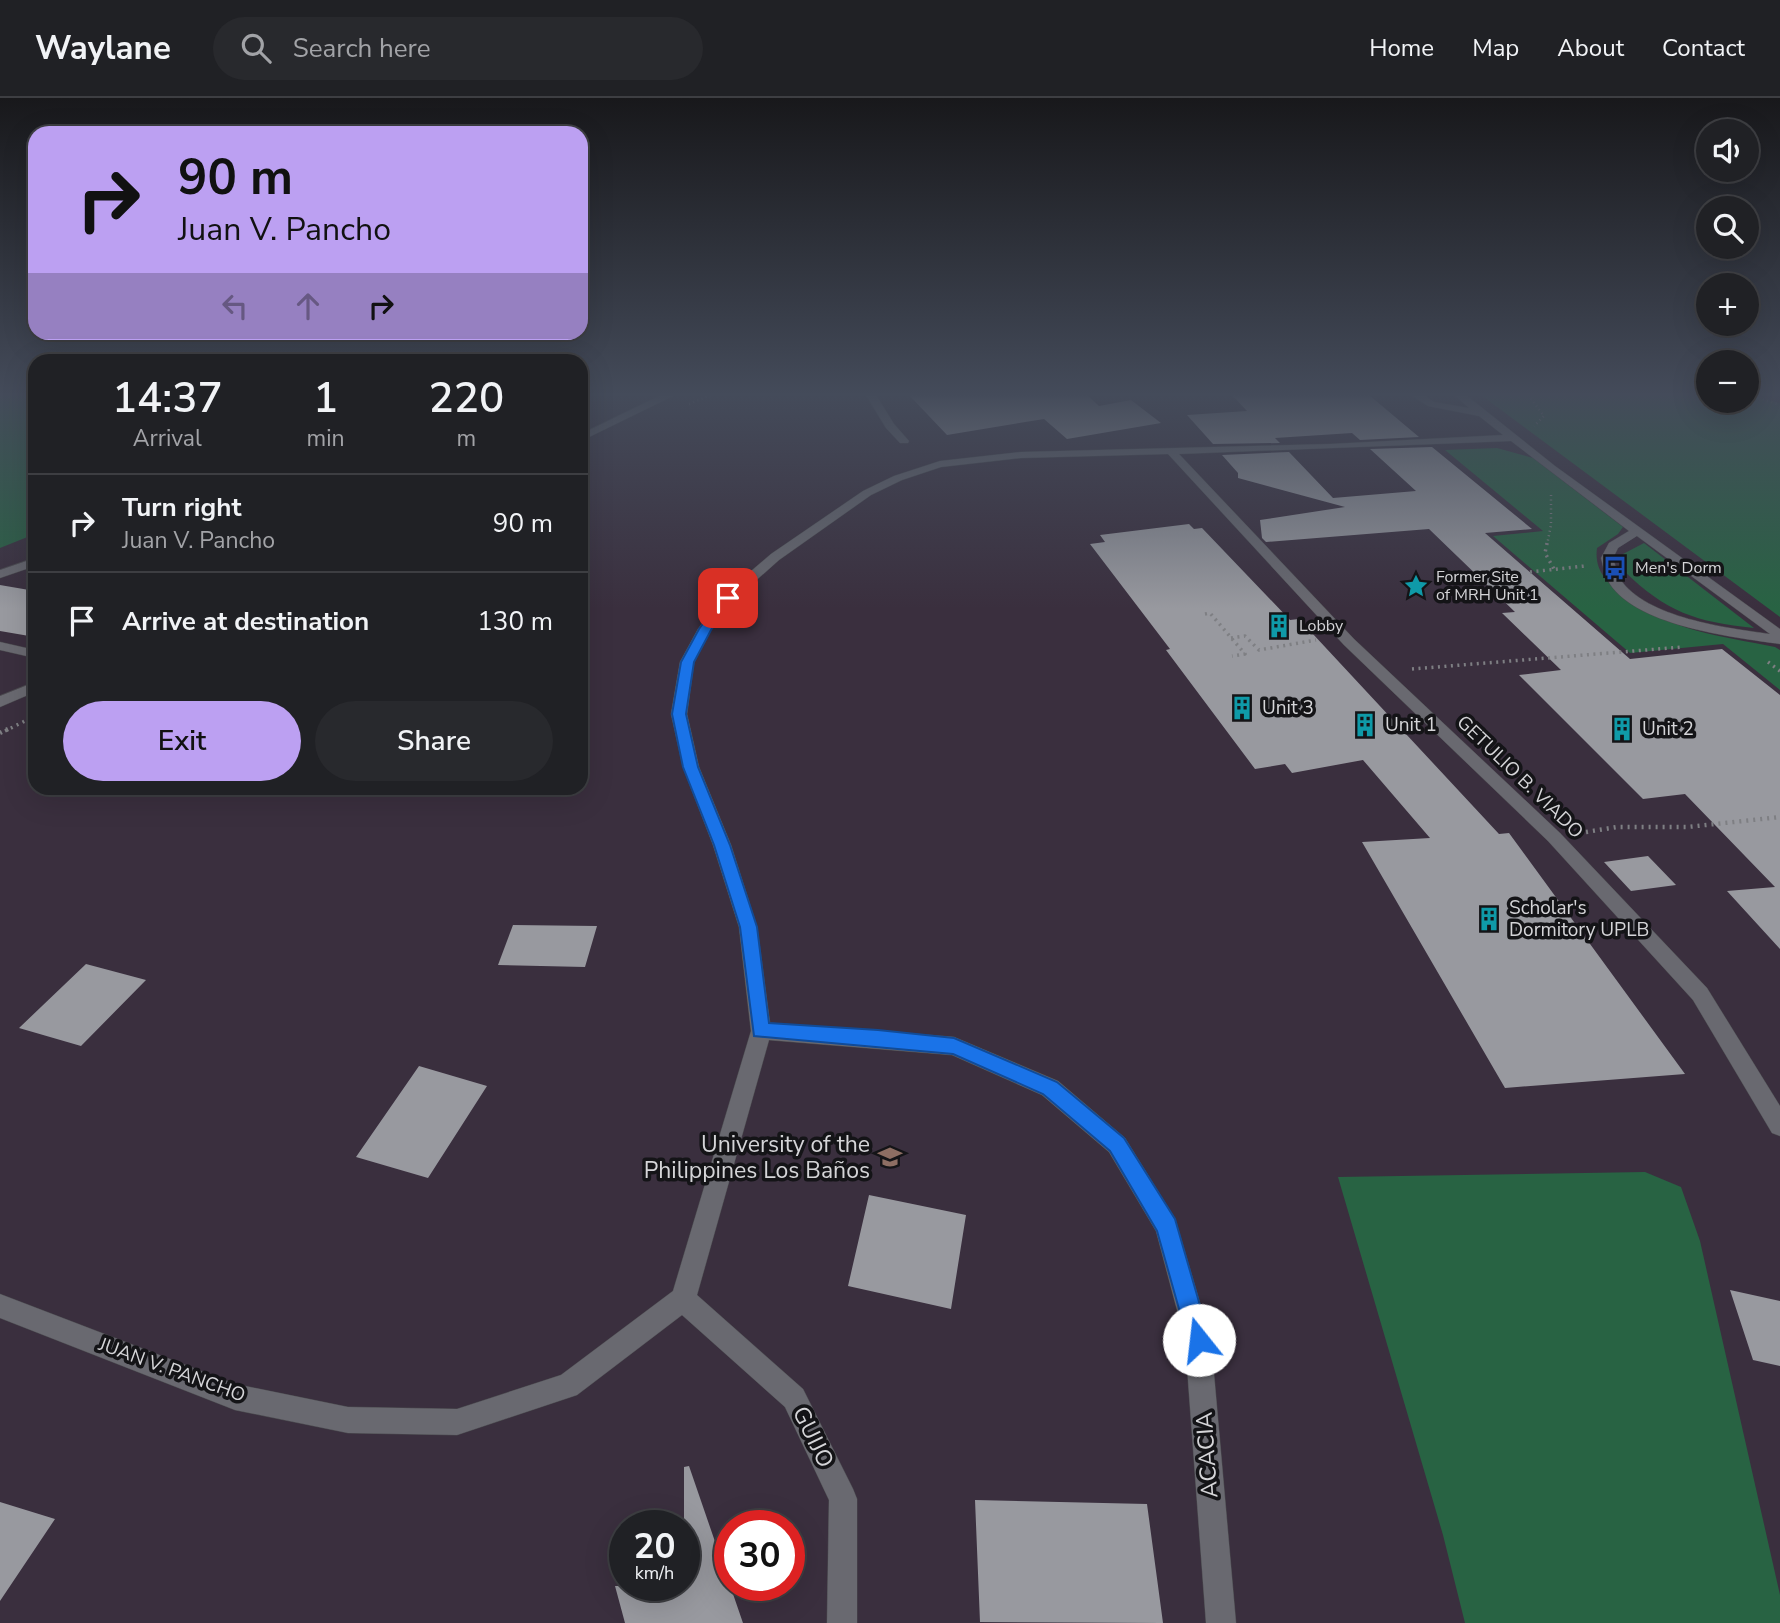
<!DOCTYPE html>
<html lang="en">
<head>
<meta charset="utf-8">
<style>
  body { margin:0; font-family:"Nunito Sans",sans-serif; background:#28292d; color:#f1f3f6; height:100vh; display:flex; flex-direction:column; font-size:26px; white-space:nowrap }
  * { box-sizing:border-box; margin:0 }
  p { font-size:23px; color:#a2a3a7 }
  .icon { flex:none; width:38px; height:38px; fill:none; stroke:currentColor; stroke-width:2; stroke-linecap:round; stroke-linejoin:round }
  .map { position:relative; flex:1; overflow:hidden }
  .drawer { position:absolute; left:28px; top:256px; width:560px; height:441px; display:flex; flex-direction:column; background:#202125; border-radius:21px; box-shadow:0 7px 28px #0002,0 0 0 2px #3d3e42 }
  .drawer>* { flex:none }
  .guide { position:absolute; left:28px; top:28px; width:560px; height:214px; border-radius:21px; box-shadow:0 7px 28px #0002,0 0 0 2px #3d3e42; background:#bca0f2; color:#111; overflow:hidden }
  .tools { position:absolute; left:1696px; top:21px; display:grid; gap:14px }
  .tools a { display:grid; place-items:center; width:63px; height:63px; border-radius:50%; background:#202125; box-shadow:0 7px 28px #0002,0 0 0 2px #3d3e42; font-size:35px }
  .speed { position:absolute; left:609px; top:1412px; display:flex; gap:14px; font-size:35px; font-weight:700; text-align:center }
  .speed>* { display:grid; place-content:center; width:91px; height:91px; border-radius:50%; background:#202125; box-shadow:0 7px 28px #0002,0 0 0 2px #3d3e42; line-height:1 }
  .speed small { font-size:18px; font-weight:400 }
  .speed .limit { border:10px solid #d22; background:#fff; color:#111 }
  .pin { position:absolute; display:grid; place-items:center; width:60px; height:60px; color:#fff; margin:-30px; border-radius:14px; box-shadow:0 4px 10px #0006 }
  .me { position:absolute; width:77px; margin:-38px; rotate:344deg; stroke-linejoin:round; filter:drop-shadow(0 0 5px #0008) }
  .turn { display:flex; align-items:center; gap:24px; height:147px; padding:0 35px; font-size:32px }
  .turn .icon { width:91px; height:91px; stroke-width:2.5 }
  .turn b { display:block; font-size:49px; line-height:60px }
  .lanes { display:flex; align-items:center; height:66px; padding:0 35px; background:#0003; justify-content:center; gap:35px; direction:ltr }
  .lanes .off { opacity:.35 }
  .eta { display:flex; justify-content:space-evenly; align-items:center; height:119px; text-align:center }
  .eta b { font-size:42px; font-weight:600; line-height:49px }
  .cta { display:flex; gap:14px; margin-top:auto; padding:14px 35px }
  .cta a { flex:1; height:80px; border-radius:42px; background:#bca0f2; color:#111; font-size:28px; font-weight:600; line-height:80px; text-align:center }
  .cta a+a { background:#28292d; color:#f1f3f6 }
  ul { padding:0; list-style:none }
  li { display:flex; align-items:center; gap:21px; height:98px; padding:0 35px; border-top:2px solid #3d3e42 }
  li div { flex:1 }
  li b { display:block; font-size:26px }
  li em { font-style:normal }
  header { display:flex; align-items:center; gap:42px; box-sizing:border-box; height:98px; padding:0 35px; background:#202125; border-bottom:2px solid #3d3e42 }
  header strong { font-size:33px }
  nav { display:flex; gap:38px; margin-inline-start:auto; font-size:24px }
  .search { width:490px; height:63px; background:#28292d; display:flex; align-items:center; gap:18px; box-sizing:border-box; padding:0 24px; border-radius:38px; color:#a2a3a7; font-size:26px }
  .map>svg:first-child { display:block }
</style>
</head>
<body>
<header>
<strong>Waylane</strong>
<div class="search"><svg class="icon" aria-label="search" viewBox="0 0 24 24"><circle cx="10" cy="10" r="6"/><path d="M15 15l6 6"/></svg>Search here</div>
<nav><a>Home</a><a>Map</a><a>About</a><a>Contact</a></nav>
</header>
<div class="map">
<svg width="1780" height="1525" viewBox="0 0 1780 1525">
  <rect width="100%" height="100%" fill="#2b2c31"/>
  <path fill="#3a2f3e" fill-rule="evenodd" d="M 581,297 L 1708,297 L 1708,303 L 1746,303 L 1747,297 L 1780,297 L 1780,1525 L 0,1525 L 0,347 L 35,336 L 35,690 L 581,690 ZM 625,1428 L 684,1428 L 684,1488 L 625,1488 ZM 730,1428 L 789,1428 L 789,1488 L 730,1488 Z"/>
  <path fill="#286343" d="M 0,297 L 35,297 L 35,436 L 0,450 Z
    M 1481,297 L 1708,297 L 1708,303 L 1746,303 L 1747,297 L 1780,305 L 1780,519 Z
    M 1497,350 L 1533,360 L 1623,429 L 1618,436 L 1597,450 C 1594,472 1607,485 1624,498 C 1669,533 1721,538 1775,549 L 1780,552 L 1780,592 L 1723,546 L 1630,555 L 1493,438 L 1543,433 L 1445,352 Z
    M 1644,445 L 1754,530 C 1696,524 1666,514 1624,473 L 1623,456 Z
    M 1645,1074 L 1681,1089 L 1700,1143 L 1780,1497 L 1780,1525 L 1465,1525 L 1443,1437 L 1338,1079 Z"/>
  <path fill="#98999f" d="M 909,297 L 1087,297 L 1099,308 L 1131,302 L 1161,325 L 1067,341 L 1044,321 L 947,337 Z
    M 1232,297 L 1369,297 L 1419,339 L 1360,342 L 1352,335 L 1275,340 L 1280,345 L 1213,346 L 1187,317 L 1247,313 Z
    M 1432,349 L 1532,431 L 1485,435 L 1630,561 L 1722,551 L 1780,597 L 1780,851 L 1727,793 L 1775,789 L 1685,696 L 1643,701 L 1519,577 L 1561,572 L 1502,515 L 1515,514 L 1429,431 L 1266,444 L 1262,440 L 1260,422 L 1345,409 L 1238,380 L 1238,375 L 1222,357 L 1289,354 L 1333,400 L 1416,393 L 1370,351 Z
    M 1189,426 L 1194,431 L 1202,430 L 1290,522 L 1299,521 L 1499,736 L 1509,735 L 1685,976 L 1505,990 L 1362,744 L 1430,740 L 1363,662 L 1292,675 L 1285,666 L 1255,671 L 1166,552 L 1170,551 L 1090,446 L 1105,444 L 1100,437 Z
    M 0,487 L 35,493 L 35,539 L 0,533 Z
    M 1648,758 L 1676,787 L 1631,793 L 1604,764 Z
    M 513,827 L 597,828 L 585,869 L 498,867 Z
    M 86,866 L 146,882 L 81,948 L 19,930 Z
    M 419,968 L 487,988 L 428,1080 L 356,1059 Z
    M 869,1097 L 966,1117 L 951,1211 L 848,1188 Z
    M 1730,1192 L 1780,1203 L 1780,1268 L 1753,1262 Z
    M 689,1368 L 743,1525 L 625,1525 L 615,1488 L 684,1488 L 684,1369 Z
    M 975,1402 L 1147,1406 L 1163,1525 L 980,1524 Z
    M 0,1404 L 55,1421 L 0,1503 Z"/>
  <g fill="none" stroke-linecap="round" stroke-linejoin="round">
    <g stroke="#4a4a4e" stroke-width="1">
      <path id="minor" d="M 661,297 L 675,297 L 581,343 L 581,336 Z
        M 866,297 L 876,297 L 894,326 L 909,343 L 908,345 L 900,345 L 886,330 Z
        M 1411,297 L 1424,297 L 1434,304 L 1469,310 L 1454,297 L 1466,297 L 1555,368 L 1780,531 L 1780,546 C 1733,539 1631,528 1607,481 C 1604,475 1603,467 1601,460 L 1609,445 L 1629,433 L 1511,343 L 1179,356 L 1354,541 L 1560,735 L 1707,890 L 1780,1008 L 1780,1038 L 1772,1035 L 1693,902 L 1548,743 L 1344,547 L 1168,356 L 1021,360 L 941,369 L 902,382 L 871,397 L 779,462 L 733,503 L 711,532 L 694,564 L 687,616 L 699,669 L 731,747 L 757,829 L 770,925 L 954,939 L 1058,983 L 1125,1040 L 1175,1121 L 1211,1242 L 1236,1525 L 1206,1525 L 1185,1242 L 1156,1133 L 1109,1054 L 1042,997 L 952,957 L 769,942 L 697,1197 L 803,1291 L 853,1391 L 857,1401 L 857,1525 L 827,1525 L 829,1402 L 785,1309 L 682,1217 L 577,1297 L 457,1337 L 348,1335 L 235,1312 L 0,1220 L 0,1196 L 235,1286 L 348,1309 L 457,1311 L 561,1277 L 673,1193 L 751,933 L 739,829 L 713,747 L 683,669 L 671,616 L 680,564 L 698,531 L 723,497 L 771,456 L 863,393 L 894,378 L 940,363 L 1021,354 L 1330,346 L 1503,337 L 1479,318 L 1428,308 ZM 1637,438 L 1770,536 C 1727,530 1646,520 1620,481 C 1617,475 1615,466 1613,460 L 1618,450 Z
        M 35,460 L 35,468 L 0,480 L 0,472 Z
        M 0,544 L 35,552 L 35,560 L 0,552 Z
        M 35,584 L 35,594 L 0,609 L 0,598 Z"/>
    </g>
    <path stroke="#7e7f83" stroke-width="2.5" stroke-dasharray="1 3.5" stroke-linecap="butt" d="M 1528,297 L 1544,318 L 1534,328
      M 1750,297 L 1780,307
      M 689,306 L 711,297
      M 1547,447 L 1551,427 L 1551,395"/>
    <path stroke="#7e7f83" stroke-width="3.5" stroke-dasharray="2 4.5" stroke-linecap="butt" d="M 1547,445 L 1545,455 L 1554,471
      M 1530,474 L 1585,468
      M 1205,516 L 1210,515 L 1245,556 L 1232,558
      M 1231,540 L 1245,538 L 1259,552 L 1316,542
      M 1768,564 L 1780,573
      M 1412,571 L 1683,549
      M 5,633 L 35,618"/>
    <path stroke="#7e7f83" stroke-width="4.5" stroke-dasharray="2 5" stroke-linecap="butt" d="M 0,635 L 8,631
      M 1586,734 L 1617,729 L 1687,729 L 1780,719"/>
    <use href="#minor" fill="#696970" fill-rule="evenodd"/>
  </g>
  <linearGradient id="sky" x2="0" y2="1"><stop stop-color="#18181b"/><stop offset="0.58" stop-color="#444b5a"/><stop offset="1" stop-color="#444b5a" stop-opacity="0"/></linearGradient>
  <rect width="1780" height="511" fill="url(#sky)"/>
  <path fill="#1a73e8" stroke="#114b97" stroke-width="2" d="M 724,497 L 734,500 L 711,532 L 694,564 L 686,616 L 698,669 L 730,747 L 757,829 L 769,925 L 878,932 L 954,940 L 1057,984 L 1124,1040 L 1175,1121 L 1210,1242 L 1207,1250 L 1199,1254 L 1190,1250 L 1157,1133 L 1110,1053 L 1043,996 L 953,956 L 754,938 L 740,829 L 714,747 L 683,669 L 672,616 L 681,564 L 699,531 Z"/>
  <defs>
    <g id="bus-bare" transform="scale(1.89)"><path d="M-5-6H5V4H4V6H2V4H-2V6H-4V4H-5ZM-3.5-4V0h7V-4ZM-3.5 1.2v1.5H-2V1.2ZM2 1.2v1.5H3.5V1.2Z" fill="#1a4fb4" stroke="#141417" stroke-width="2.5" paint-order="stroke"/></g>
    <g id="sight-bare" transform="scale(1.89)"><path d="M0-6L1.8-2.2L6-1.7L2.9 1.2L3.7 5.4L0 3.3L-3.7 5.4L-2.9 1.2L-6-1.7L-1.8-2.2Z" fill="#0f9aa8" stroke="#141417" stroke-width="2.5" paint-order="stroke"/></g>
    <g id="building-bare" transform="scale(1.89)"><path d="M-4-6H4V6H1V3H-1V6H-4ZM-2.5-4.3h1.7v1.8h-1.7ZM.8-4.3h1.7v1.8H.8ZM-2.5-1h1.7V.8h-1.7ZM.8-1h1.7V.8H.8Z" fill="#0f9aa8" stroke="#141417" stroke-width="2.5" paint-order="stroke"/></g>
    <g id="university-bare" transform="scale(1.89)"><path d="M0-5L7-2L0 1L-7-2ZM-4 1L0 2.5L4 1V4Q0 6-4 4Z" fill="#8d6e63" stroke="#141417" stroke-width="2.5" paint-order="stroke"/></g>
  </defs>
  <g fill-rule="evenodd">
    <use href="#bus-bare" x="1615" y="470"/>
    <use href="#sight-bare" x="1416" y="488"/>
    <use href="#building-bare" x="1279" y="528"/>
    <use href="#building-bare" x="1242" y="610"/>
    <use href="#building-bare" x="1365" y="627"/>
    <use href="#building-bare" x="1622" y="631"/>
    <use href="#building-bare" x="1489" y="821"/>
    <use href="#university-bare" x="890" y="1059"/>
  </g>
  <g text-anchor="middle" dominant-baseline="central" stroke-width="7" stroke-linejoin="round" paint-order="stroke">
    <g font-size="16" fill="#d5d5d8" stroke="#141417" text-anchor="start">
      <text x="1635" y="470">Men's Dorm</text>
      <text x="1436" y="479">Former Site<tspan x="1436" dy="18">of MRH Unit 1</tspan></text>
      <text x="1299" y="528">Lobby</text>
    </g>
    <g font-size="19" fill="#d5d5d8" stroke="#141417" text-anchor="start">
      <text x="1262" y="610">Unit 3</text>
      <text x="1385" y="627">Unit 1</text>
      <text x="1642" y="631">Unit 2</text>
      <text x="1509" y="810">Scholar's<tspan x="1509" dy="22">Dormitory UPLB</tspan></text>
    </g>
    <g font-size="19" fill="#d5d5d8" stroke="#141417">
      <text transform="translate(1520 679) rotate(44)">GETULIO B. VIADO</text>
      <text transform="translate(172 1272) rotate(20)">JUAN V. PANCHO</text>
    </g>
    <g font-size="23" fill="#d5d5d8" stroke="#141417" text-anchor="end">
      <text x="870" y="1046">University of the<tspan x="870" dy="26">Philippines Los Baños</tspan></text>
    </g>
    <g font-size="23" fill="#d5d5d8" stroke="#141417">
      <text transform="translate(813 1339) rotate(64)">GUIJO</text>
      <text transform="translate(1207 1357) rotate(-94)">ACACIA</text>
    </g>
  </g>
</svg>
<div class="tools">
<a><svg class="icon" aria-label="sound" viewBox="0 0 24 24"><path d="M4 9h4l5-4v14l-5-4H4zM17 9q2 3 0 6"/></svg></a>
<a><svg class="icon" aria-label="search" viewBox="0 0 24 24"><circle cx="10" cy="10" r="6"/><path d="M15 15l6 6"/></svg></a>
<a>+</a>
<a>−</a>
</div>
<div class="speed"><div>20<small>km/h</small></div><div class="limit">30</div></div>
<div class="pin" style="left:728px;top:500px;background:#d93025"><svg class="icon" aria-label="arrive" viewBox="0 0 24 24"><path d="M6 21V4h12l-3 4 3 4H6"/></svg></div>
<svg class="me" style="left:1199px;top:1242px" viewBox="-20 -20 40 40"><circle r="19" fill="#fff"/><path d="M0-13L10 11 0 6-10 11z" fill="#1a73e8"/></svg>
<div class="guide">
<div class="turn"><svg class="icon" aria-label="right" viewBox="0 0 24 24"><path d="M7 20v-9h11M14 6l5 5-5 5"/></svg><div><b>90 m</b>Juan V. Pancho</div></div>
<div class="lanes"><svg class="icon off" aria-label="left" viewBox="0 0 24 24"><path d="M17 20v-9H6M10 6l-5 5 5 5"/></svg><svg class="icon off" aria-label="ahead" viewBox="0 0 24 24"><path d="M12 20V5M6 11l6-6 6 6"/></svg><svg class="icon" aria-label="right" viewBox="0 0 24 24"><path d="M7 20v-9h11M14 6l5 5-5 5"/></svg></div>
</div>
<section class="drawer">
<div class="eta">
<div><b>14:37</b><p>Arrival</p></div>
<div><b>1</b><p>min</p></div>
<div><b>220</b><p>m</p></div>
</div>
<ul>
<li><svg class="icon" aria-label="right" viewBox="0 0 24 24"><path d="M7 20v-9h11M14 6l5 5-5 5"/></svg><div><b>Turn right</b><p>Juan V. Pancho</p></div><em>90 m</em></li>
<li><svg class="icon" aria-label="arrive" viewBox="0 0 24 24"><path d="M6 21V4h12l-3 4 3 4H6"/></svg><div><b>Arrive at destination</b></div><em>130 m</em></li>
</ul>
<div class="cta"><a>Exit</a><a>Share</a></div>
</section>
</div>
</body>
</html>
